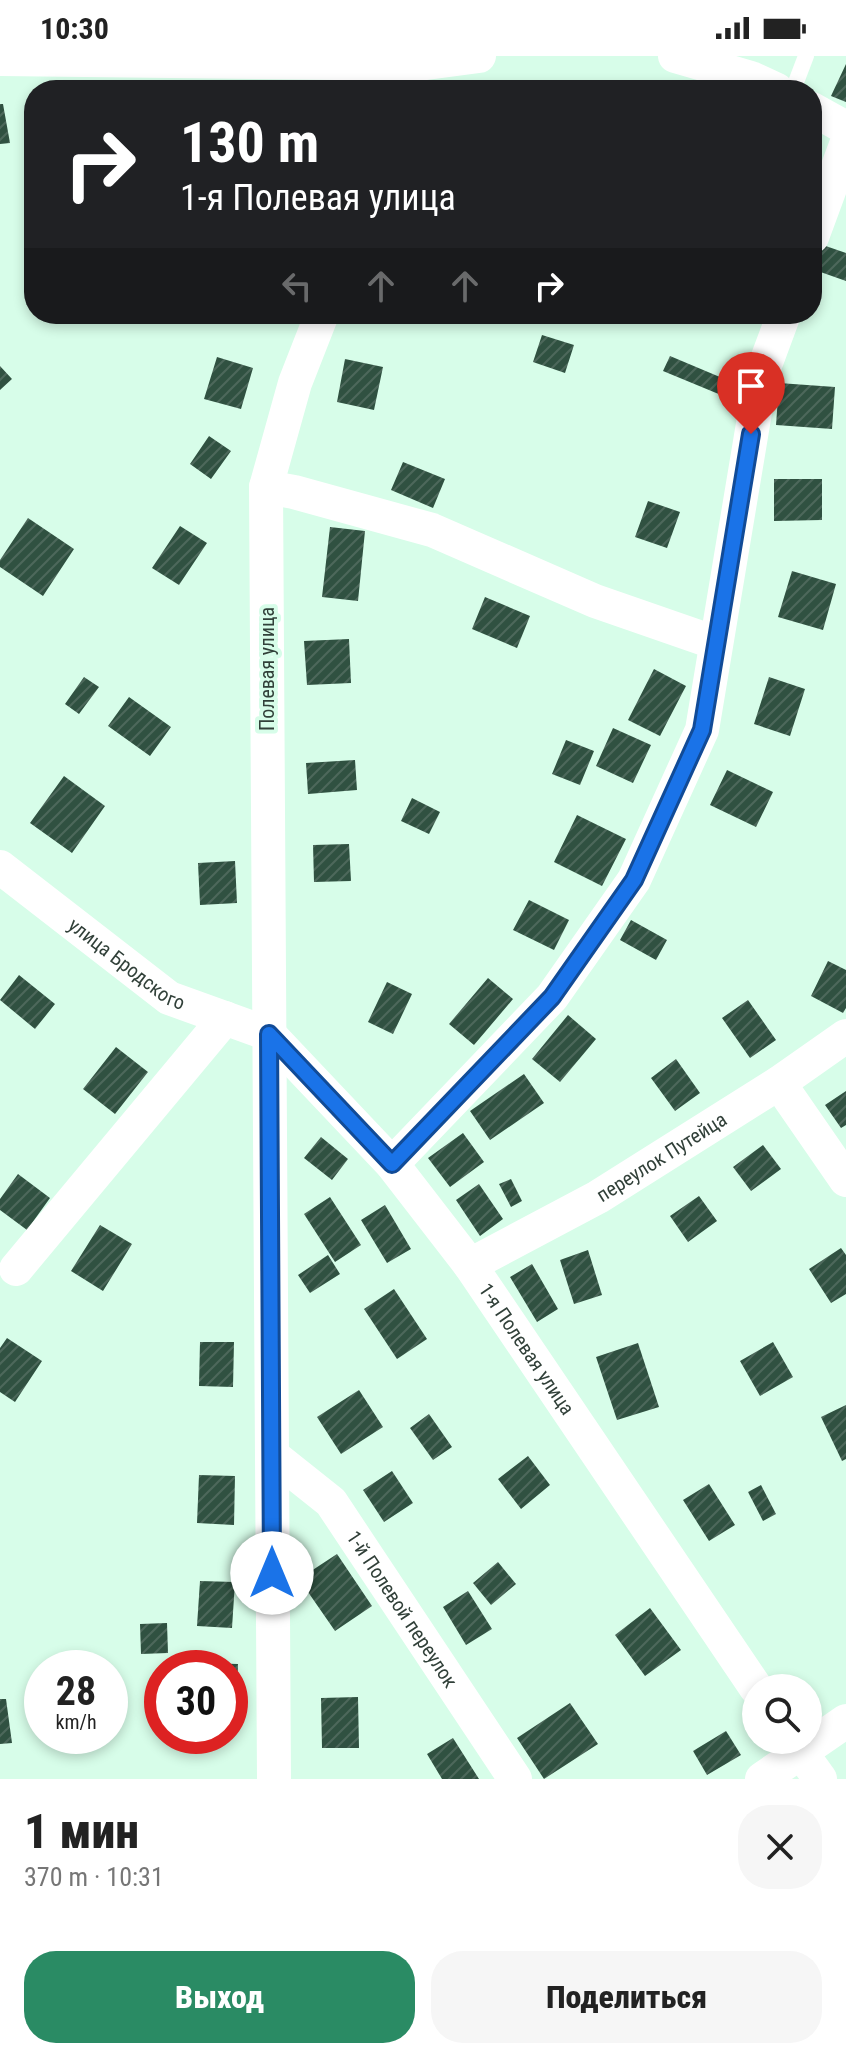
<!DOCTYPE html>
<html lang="ru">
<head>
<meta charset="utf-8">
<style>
  body { margin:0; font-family:"Roboto Condensed",sans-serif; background:#f6f6f6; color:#222; height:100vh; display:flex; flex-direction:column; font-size:30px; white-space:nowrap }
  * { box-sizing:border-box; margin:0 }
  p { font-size:26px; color:#767676 }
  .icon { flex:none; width:44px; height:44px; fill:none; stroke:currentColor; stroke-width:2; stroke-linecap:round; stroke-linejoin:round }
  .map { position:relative; height:1723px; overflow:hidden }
  .details { display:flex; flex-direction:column; background:#fff; flex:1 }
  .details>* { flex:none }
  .banner { position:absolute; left:24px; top:24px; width:798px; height:244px; border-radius:32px; box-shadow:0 4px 12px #0003; background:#202124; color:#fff; overflow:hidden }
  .tools { position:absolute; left:742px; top:1618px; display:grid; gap:16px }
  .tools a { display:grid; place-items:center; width:80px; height:80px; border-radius:50%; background:#fff; box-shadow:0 4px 12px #0003; font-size:40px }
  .speed { position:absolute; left:24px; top:1594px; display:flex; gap:16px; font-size:40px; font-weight:700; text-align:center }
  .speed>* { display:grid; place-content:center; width:104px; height:104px; border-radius:50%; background:#fff; box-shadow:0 4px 12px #0003; line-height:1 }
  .speed small { font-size:20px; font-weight:400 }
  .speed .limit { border:12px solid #d22; background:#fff; color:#111 }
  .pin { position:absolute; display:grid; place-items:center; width:68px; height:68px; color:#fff; margin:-82px -34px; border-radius:50% 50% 50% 0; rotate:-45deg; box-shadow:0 0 8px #0007 }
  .pin .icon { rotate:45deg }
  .me { position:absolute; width:88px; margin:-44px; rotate:0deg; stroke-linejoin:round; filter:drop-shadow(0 0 6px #0008) }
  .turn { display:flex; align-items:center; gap:28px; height:168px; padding:0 24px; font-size:36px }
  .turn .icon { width:104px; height:104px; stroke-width:2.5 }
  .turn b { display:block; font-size:56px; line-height:68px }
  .lanes { display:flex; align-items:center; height:76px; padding:0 24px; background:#0003; justify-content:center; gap:40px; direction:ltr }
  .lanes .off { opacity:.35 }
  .round { display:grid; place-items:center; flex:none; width:84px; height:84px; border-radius:32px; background:#f6f6f6 }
  .head { display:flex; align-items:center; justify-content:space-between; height:136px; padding:0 24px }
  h1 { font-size:48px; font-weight:800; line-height:60px }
  .button { display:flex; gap:16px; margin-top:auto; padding:16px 24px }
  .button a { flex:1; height:92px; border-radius:32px; background:#2a8b64; color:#fff; font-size:32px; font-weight:800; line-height:92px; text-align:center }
  .button a+a { background:#f6f6f6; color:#222 }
  .status { display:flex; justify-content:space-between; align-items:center; height:56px; padding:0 40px; background:#fff; direction:ltr }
  .status svg { height:22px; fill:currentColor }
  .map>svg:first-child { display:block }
</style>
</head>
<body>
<div class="status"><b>10:30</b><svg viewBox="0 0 49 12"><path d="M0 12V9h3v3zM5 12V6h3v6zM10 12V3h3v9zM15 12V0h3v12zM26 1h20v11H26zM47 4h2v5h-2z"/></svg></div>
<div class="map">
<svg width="846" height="1723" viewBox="0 0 846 1723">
  <defs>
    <pattern id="building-hatch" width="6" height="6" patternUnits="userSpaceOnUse" patternTransform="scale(2)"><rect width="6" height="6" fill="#305141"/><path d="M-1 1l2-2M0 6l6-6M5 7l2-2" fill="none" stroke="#4d685b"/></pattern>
  </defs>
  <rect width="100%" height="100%" fill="#d7fde9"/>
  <path fill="url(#building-hatch)" d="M 846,8 L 846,46 L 831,40 Z
    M 0,48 L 3,48 L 10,87 L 0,88 Z
    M 817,187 L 846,197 L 846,225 L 812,213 Z
    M 542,279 L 574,289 L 565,317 L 533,306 Z
    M 670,300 L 727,324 L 721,339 L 663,315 Z
    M 217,301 L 253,312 L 241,353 L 204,343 Z
    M 345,303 L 383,311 L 374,354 L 337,346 Z
    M 0,310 L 12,323 L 0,334 Z
    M 779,327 L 835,331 L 832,373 L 776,369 Z
    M 209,380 L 231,395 L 211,423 L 190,408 Z
    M 403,406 L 445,423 L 433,452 L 391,434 Z
    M 774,423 L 822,423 L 822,464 L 774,465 Z
    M 648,445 L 680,456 L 667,492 L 635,481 Z
    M 28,462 L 74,493 L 43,540 L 0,511 L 0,504 Z
    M 180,470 L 207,487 L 179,529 L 152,512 Z
    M 330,471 L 365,475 L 358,545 L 322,541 Z
    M 792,515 L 836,528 L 823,574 L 778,561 Z
    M 485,541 L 530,560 L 517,592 L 472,573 Z
    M 349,583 L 351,627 L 307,629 L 304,585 Z
    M 654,613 L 686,630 L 660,680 L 628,664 Z
    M 84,621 L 99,631 L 79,658 L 65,648 Z
    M 769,621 L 805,633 L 790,680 L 754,668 Z
    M 129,641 L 171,671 L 150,700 L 108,670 Z
    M 613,672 L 651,689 L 633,727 L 596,710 Z
    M 566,684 L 594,695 L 580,729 L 552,718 Z
    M 355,704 L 357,734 L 308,738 L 306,707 Z
    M 727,714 L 773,736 L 756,771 L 710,749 Z
    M 64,720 L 105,750 L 72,797 L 30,767 Z
    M 412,742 L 440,756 L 429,778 L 401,765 Z
    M 577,759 L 626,783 L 602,830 L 554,806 Z
    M 349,788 L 351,825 L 314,826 L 313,789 Z
    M 235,805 L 237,847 L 200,849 L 198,807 Z
    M 529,844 L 569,864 L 554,894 L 513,874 Z
    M 631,864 L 667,884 L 656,904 L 620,884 Z
    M 828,905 L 846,914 L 846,952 L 843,957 L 811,940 Z
    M 19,919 L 55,948 L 35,973 L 0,944 Z
    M 488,922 L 513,943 L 474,989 L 449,968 Z
    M 387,926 L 412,938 L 393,978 L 368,966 Z
    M 748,944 L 776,984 L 750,1002 L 722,962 Z
    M 568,959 L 596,983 L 560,1026 L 532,1003 Z
    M 116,991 L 148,1016 L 115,1058 L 83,1033 Z
    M 676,1003 L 700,1037 L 675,1055 L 651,1022 Z
    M 524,1018 L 544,1047 L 490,1084 L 470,1055 Z
    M 846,1035 L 846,1069 L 841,1072 L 825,1049 Z
    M 463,1077 L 484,1106 L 450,1131 L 428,1102 Z
    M 321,1081 L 348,1103 L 332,1124 L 304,1102 Z
    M 763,1089 L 781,1113 L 751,1135 L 733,1111 Z
    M 18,1118 L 50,1142 L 27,1174 L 0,1154 L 0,1143 Z
    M 511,1123 L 522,1145 L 511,1151 L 499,1128 Z
    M 479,1128 L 503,1163 L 480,1180 L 456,1144 Z
    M 699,1140 L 717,1165 L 688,1186 L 670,1160 Z
    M 330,1141 L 361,1189 L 335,1206 L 304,1158 Z
    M 385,1149 L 411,1193 L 387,1207 L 361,1164 Z
    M 100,1169 L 132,1188 L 103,1235 L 71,1215 Z
    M 841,1192 L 846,1199 L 846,1238 L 831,1247 L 809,1213 Z
    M 588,1194 L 602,1239 L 574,1248 L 560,1204 Z
    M 328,1199 L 340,1218 L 310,1237 L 298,1219 Z
    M 532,1208 L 558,1253 L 537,1266 L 510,1221 Z
    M 394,1233 L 427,1283 L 397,1303 L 364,1253 Z
    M 7,1282 L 42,1305 L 15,1346 L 0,1336 L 0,1292 Z
    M 200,1286 L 234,1286 L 233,1331 L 199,1330 Z
    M 773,1286 L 793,1321 L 760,1340 L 740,1305 Z
    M 638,1287 L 659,1351 L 617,1364 L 596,1301 Z
    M 359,1334 L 383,1371 L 341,1398 L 317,1361 Z
    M 846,1349 L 846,1403 L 842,1405 L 821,1361 Z
    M 429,1358 L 452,1391 L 433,1404 L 410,1372 Z
    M 528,1400 L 550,1429 L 521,1453 L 498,1423 Z
    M 392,1415 L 413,1447 L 384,1466 L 363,1434 Z
    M 199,1419 L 235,1420 L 234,1469 L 197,1467 Z
    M 709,1428 L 735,1469 L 709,1485 L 683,1444 Z
    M 761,1429 L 776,1458 L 763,1465 L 748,1436 Z
    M 337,1498 L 372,1550 L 335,1575 L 299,1523 Z
    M 498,1506 L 516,1528 L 491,1549 L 473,1527 Z
    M 200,1525 L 235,1526 L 232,1572 L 197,1570 Z
    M 468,1535 L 492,1573 L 466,1589 L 443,1551 Z
    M 650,1552 L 681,1594 L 645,1620 L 615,1579 Z
    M 167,1567 L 168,1597 L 141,1598 L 140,1568 Z
    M 203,1607 L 238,1608 L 236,1661 L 230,1660 L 230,1612 L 203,1612 Z
    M 358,1641 L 359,1692 L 322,1692 L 321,1642 Z
    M 0,1643 L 6,1643 L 12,1687 L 0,1688 Z
    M 570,1647 L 598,1688 L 544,1723 L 517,1682 Z
    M 726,1675 L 741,1699 L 707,1719 L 693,1695 Z
    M 453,1682 L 479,1723 L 442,1723 L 427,1698 Z"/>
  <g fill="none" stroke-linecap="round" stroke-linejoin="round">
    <path stroke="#fff" stroke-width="16" d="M 793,34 L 806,0"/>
    <g stroke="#fff" stroke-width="34">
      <path d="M 675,0 L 751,22 L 777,34"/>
      <path d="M 0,3 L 419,8 L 479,0"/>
      <path d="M 812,53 L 846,72"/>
      <path d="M 812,181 L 846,89"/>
      <path d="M 266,431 L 294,436 L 432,474 L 595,545 L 716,587"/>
      <path id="s1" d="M 0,811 L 169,942 L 269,978 L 392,1108 L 470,1209 L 756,1632"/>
      <path d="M 779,1027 L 846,1124"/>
      <path d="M 392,1108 L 552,941 L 634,824 L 702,674 L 761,320 L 784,258"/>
      <path id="s2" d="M 470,1209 L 598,1141 L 779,1027 L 846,980"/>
      <path d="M 16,1213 L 225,962"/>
      <path id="s3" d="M 272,1399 L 331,1446 L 515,1723"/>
      <path d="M 792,1684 L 820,1723"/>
      <path d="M 274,1723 L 266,431 L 295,327 L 322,258"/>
      <path d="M 762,1723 L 846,1665"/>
    </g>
  </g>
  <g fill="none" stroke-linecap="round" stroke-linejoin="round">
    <g stroke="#114b97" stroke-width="20">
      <path id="route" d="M 272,1517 L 269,978 L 392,1108 L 552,941 L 634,824 L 702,674 L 751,378"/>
    </g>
    <use href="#route" stroke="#1a73e8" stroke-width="14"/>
  </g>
  <g text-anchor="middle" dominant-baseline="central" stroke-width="8" stroke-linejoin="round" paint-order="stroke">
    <g font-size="20" fill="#314039" stroke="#d7fde9">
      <text transform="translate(267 613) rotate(-90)">Полевая улица</text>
      <text stroke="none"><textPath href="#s1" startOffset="160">улица Бродского</textPath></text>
      <text stroke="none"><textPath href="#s2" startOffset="220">переулок Путейца</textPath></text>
      <text stroke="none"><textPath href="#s1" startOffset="728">1-я Полевая улица</textPath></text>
      <text stroke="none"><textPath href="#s3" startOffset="204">1-й Полевой переулок</textPath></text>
    </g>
  </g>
</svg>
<div class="tools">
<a><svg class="icon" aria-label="search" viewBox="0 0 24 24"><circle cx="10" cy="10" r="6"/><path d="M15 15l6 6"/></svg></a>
</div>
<div class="speed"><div>28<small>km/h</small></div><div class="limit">30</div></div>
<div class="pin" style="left:751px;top:378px;background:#d93025"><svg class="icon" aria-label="arrive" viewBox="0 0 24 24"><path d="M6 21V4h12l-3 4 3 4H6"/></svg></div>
<svg class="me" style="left:272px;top:1517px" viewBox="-20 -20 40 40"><circle r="19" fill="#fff"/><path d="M0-13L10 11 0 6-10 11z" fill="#1a73e8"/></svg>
<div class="banner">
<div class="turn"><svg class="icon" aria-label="right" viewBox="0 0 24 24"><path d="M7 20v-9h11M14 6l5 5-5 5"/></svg><div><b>130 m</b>1-я Полевая улица</div></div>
<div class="lanes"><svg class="icon off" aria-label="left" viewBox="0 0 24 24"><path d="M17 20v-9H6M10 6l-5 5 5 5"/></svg><svg class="icon off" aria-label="ahead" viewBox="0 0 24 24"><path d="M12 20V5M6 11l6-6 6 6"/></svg><svg class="icon off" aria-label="ahead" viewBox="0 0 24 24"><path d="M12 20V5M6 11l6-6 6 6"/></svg><svg class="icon" aria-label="right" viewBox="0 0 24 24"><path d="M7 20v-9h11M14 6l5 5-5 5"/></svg></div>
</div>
</div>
<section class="details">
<div class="head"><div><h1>1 мин</h1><p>370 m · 10:31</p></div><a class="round"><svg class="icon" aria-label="close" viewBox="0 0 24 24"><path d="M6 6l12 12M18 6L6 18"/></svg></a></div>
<div class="button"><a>Выход</a><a>Поделиться</a></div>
</section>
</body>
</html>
